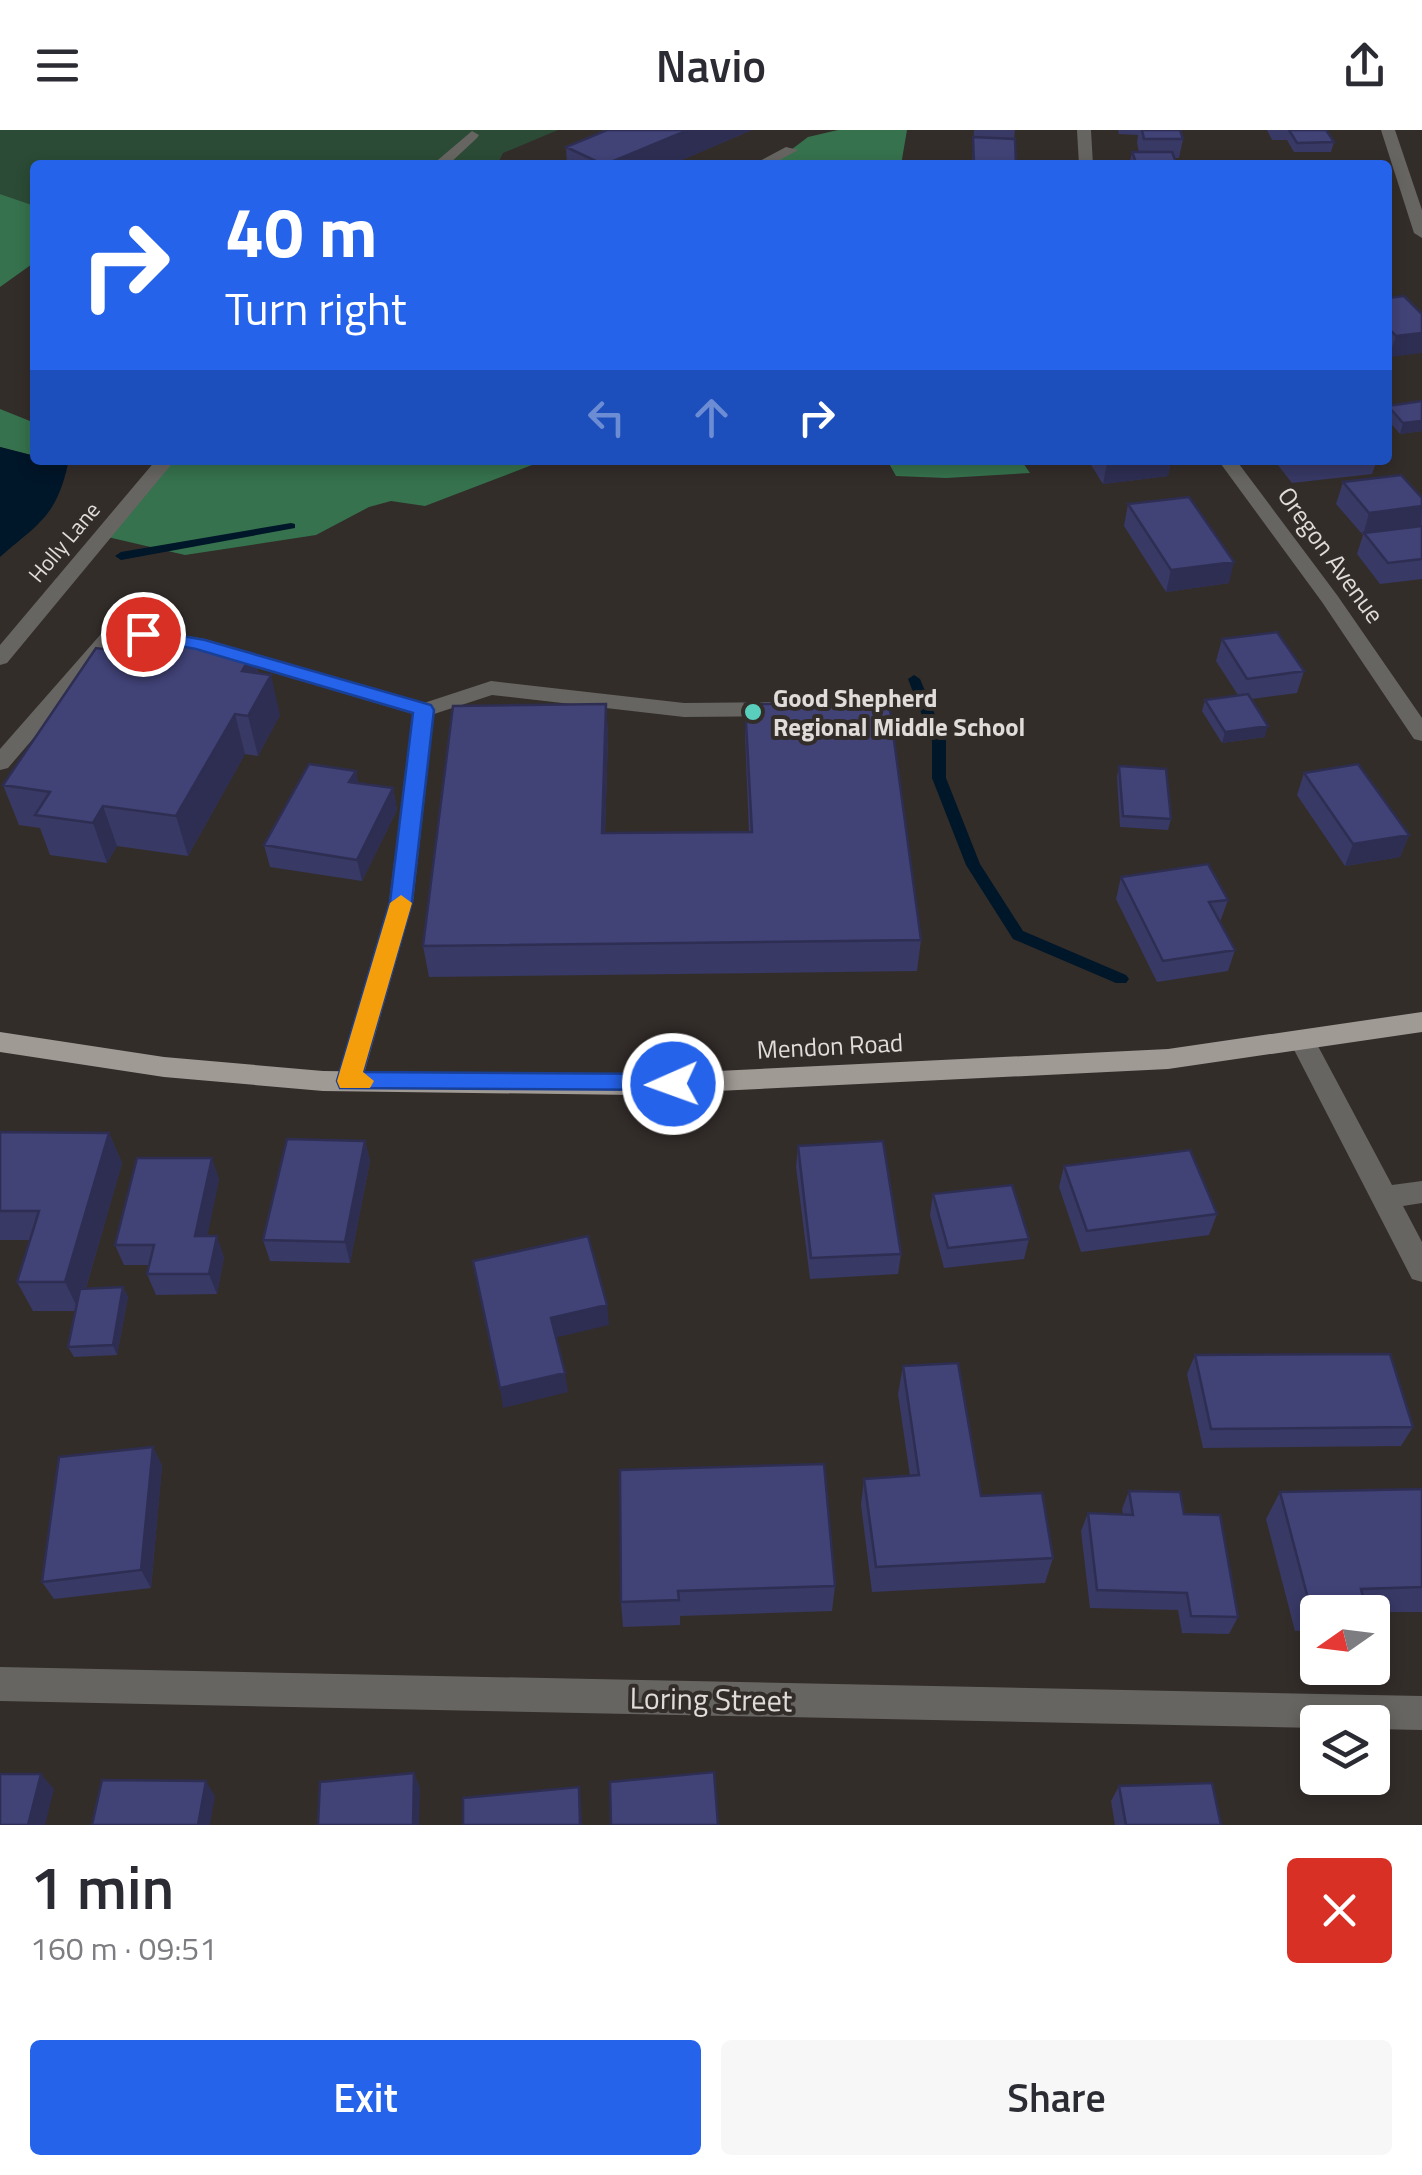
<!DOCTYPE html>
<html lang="en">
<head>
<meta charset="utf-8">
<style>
  body { margin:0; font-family:"Titillium Web",sans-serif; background:#f7f7f7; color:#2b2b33; height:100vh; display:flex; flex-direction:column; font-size:38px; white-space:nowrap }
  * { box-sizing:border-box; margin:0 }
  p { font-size:32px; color:#7c7c81 }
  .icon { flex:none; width:55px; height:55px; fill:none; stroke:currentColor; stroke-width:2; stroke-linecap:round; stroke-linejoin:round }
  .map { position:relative; height:1695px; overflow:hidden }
  .panel { display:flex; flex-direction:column; background:#fff; flex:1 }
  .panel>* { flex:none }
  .guide { position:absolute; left:30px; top:30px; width:1362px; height:305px; border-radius:10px; box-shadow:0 5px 15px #0003; background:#2563eb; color:#fff; overflow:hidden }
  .needle { width:65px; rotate:256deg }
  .buttons { position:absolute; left:1300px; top:1465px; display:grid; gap:20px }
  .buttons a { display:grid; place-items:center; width:90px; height:90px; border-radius:10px; background:#fff; box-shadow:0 5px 15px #0003; font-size:50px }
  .pin { position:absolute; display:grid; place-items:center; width:85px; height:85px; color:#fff; margin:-42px; border:5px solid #fff; border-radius:50%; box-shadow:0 2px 10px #0007 }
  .me { position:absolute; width:110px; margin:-55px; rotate:268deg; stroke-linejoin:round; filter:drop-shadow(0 0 8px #0008) }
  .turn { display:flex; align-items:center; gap:35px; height:210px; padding:0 30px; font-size:45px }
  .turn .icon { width:130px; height:130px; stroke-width:2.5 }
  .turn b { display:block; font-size:70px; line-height:85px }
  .lanes { display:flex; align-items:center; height:95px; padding:0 30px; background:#0003; justify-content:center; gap:50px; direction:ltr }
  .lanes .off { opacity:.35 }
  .round { display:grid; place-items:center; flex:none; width:105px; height:105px; border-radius:10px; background:#f7f7f7 }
  .overview { display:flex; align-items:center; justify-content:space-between; height:170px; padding:0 30px }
  h1 { font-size:60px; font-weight:600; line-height:75px }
  .primary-button { display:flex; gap:20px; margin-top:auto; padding:20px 30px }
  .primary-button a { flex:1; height:115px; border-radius:10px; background:#2563eb; color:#fff; font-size:40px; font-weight:600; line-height:115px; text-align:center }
  .primary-button a+a { background:#f7f7f7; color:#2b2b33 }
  header { display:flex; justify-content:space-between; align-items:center; height:130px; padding:0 30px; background:#fff; font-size:45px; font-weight:600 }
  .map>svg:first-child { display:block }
</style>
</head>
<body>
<header><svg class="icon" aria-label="menu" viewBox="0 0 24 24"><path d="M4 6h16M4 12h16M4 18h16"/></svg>Navio<svg class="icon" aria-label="share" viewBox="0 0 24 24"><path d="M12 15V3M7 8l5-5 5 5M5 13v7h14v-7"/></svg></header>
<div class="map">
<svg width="1422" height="1695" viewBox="0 0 1422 1695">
  <rect width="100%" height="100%" fill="#332d2a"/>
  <path fill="#2b4b36" d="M 0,0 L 558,0 L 503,23 L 497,35 L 35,35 L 35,76 L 0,64 Z"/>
  <path fill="#36724d" d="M 838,0 L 907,0 L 901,35 L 771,35 L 808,7 Z
    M 0,64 L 35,76 L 35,132 L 0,157 Z
    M 0,279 L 35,293 L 35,326 L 0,317 Z
    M 165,330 L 545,330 L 425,376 L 391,371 L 369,377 L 316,405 L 185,425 L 99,405 Z
    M 887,330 L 1021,330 L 1030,343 L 946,348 L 896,346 Z"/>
  <path fill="#001629" d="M 0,317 L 35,326 L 35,330 L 68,334 C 56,387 39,393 0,427 Z"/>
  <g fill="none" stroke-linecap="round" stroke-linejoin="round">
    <path fill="#001629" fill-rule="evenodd" d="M 291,393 L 295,394 L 295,398 L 121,430 L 115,426 L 121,422 Z
      M 914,545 L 920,549 L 946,611 L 946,648 L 980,734 L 1023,801 L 1126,845 L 1129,849 L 1126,853 L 1116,853 L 1013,809 L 966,735 L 932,648 L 932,611 L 908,549 Z"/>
    <path fill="#676562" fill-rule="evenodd" d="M 472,1 L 479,5 L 477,8 L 448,35 L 432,35 Z
      M 115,494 L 205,509 L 424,573 L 491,551 L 684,573 L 779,572 L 790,579 L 779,586 L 684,587 L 492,565 L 434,584 L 413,772 L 362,951 L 358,958 L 349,961 L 340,958 L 336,951 L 389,772 L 413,584 L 196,520 L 120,507 L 8,638 L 0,640 L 0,619 L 108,496 Z
      M 1302,900 L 1311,903 L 1392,1055 L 1422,1051 L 1422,1073 L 1403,1076 L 1422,1112 L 1422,1152 L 1412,1149 L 1289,910 L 1293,903 Z"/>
    <path fill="#676562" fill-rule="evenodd" d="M 1077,0 L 1091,0 L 1093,35 L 1079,35 Z
      M 1381,0 L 1395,0 L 1422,80 L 1422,108 L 1414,103 Z
      M 786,17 L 798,20 L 771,35 L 752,35 Z
      M 156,330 L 175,330 L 7,533 L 0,535 L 0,515 Z
      M 1218,330 L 1236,330 L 1337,465 L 1422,588 L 1422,611 L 1414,609 L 1322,472 Z
      M 0,1537 L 1422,1566 L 1422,1600 L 1372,1599 L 1372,1592 L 1318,1592 L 1318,1598 L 0,1571 Z"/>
    <path fill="#a09a95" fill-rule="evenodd" d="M 1422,882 L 1422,902 L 1168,939 L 635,965 L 323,961 L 164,947 L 0,922 L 0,902 L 164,927 L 323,941 L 635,945 L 1168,919 Z"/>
  </g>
  <path fill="#383965" d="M 607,0 L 752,0 L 670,35 L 567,35 L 566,17 Z
    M 974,0 L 1015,0 L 1014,9 L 1016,35 L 972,35 Z
    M 1118,0 L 1180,0 L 1183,9 L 1179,28 L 1174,28 L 1177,35 L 1129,35 L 1132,22 L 1139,22 L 1137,13 L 1138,5 L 1119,4 Z
    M 1267,0 L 1289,0 L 1334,12 L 1331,22 L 1294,22 L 1287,10 L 1272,10 Z
    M 1388,168 L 1422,184 L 1389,227 L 1388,225 Z
    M 1422,271 L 1422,301 L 1400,304 L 1388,290 L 1388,275 Z
    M 1088,330 L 1171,330 L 1168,346 L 1103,354 Z
    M 1274,330 L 1377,330 L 1372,344 L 1292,353 Z
    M 1343,352 L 1422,368 L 1422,449 L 1380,454 L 1357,424 L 1363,405 L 1336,374 Z
    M 1128,374 L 1229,453 L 1166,462 L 1124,396 Z
    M 1222,509 L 1304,541 L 1297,563 L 1251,569 L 1265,607 L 1222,613 L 1202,581 L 1205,570 L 1238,565 L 1216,531 Z
    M 253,523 L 258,543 L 280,585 L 258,626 L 245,624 L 188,726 L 117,716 L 107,733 L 50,725 L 40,698 L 19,695 L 3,655 L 139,524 Z
    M 606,574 L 608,605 L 605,703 L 749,702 L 745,605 L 745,574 L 921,810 L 917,841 L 429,847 L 423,816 Z
    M 1119,636 L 1171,689 L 1168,700 L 1120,697 L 1117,647 Z
    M 356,641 L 358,653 L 393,658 L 397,680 L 362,751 L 270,737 L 264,715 Z
    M 1304,643 L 1409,705 L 1400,727 L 1345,736 L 1297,665 Z
    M 1121,747 L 1228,770 L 1220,792 L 1235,820 L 1228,841 L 1157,852 L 1116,769 Z
    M 0,1002 L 109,1003 L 122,1033 L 86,1158 L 123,1157 L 128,1167 L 117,1225 L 74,1227 L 68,1217 L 76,1181 L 33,1181 L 17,1152 L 30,1110 L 0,1110 Z
    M 365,1011 L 370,1031 L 350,1133 L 270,1131 L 263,1110 Z
    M 798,1016 L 901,1124 L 898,1144 L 810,1149 L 796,1037 Z
    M 1064,1036 L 1217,1084 L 1209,1105 L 1081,1122 L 1059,1057 Z
    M 219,1049 L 207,1106 L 224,1127 L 217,1164 L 156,1165 L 147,1144 L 149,1135 L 124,1135 L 115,1115 Z
    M 933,1064 L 1029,1109 L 1024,1129 L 944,1138 L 930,1085 Z
    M 1195,1225 L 1413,1297 L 1401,1316 L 1203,1318 L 1187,1244 Z
    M 903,1236 L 981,1366 L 1053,1428 L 1045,1453 L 872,1462 L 861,1375 L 864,1349 L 910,1346 L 898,1264 Z
    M 153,1317 L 162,1336 L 151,1458 L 54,1469 L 42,1452 Z
    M 620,1340 L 835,1456 L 832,1481 L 680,1486 L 680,1495 L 623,1497 L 621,1472 Z
    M 1422,1359 L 1422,1482 L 1318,1482 L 1318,1500 L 1295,1501 L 1266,1389 L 1280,1362 Z
    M 1129,1361 L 1184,1384 L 1238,1487 L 1229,1504 L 1182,1503 L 1178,1480 L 1090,1478 L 1081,1401 L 1088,1383 L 1123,1384 L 1122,1379 Z
    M 1119,1656 L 1221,1695 L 1115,1695 L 1111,1671 Z"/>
  <path fill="#2e2e53" d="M 688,0 L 752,0 L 670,35 L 604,35 Z
    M 1422,203 L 1422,223 L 1389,227 L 1396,206 Z
    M 1422,291 L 1422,301 L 1400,304 L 1403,293 Z
    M 1128,330 L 1171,330 L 1168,346 L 1103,354 L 1107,333 Z
    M 1422,376 L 1421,396 L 1363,405 L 1369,383 Z
    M 1234,432 L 1229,453 L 1166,462 L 1171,440 Z
    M 253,523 L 262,561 L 271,545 L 280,585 L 258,626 L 248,586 L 242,541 Z
    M 606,574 L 608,605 L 604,735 L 602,703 Z
    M 235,584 L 245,624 L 188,726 L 176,686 Z
    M 1268,596 L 1265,607 L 1222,613 L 1225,602 Z
    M 356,641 L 360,663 L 349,652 Z
    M 393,658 L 397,680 L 362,751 L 357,730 Z
    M 103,676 L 117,716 L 107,733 L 93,693 Z
    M 1409,705 L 1400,727 L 1345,736 L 1353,714 Z
    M 109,1003 L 122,1033 L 79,1181 L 65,1152 Z
    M 365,1011 L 370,1031 L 350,1133 L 345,1112 Z
    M 212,1028 L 219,1049 L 203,1127 L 195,1106 Z
    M 217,1106 L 224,1127 L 217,1164 L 209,1144 Z
    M 123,1157 L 128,1167 L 117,1225 L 113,1215 Z
    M 607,1175 L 609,1195 L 554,1208 L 551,1188 Z
    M 565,1243 L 568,1262 L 503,1278 L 500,1258 Z
    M 153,1317 L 162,1336 L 151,1458 L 141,1440 Z
    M 414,1643 L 420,1658 L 419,1695 L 413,1695 Z
    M 41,1644 L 54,1659 L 45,1695 L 28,1695 Z
    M 206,1651 L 215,1666 L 210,1695 L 198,1695 Z
    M 579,1657 L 581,1672 L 582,1695 L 580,1695 Z"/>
  <path fill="#414276" stroke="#2e2e53" stroke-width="2.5" d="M 607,0 L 688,0 L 604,35 L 566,17 Z
    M 1142,0 L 1180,0 L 1183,9 L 1144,9 Z
    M 1289,0 L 1326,0 L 1334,12 L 1297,13 Z
    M 973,7 L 1015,9 L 1016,35 L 974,35 Z
    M 1132,22 L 1172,22 L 1177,35 L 1137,35 Z
    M 1404,166 L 1422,184 L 1422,203 L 1396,206 L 1388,198 L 1388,168 Z
    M 1422,271 L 1422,291 L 1403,293 L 1388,276 Z
    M 1401,345 L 1422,368 L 1422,376 L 1369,383 L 1343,352 Z
    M 1189,367 L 1234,432 L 1171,440 L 1128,374 Z
    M 1422,396 L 1422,429 L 1388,433 L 1364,403 Z
    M 1277,502 L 1304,541 L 1247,549 L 1222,509 Z
    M 148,510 L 253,523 L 242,541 L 271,545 L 248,586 L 235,584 L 176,686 L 103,676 L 93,693 L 35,685 L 50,662 L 3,655 L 96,518 L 139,524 Z
    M 1248,564 L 1268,596 L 1225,602 L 1205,570 Z
    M 889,573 L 921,810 L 423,816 L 453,576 L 606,574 L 602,703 L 752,702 L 745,574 Z
    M 309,634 L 356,641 L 349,652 L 393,658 L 357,730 L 264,715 Z
    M 1358,634 L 1409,705 L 1353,714 L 1304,643 Z
    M 1119,636 L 1166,639 L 1171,689 L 1123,686 Z
    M 1208,734 L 1228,770 L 1209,772 L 1235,820 L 1163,831 L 1121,747 Z
    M 0,1002 L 109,1003 L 65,1152 L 17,1152 L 39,1081 L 0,1081 Z
    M 287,1009 L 365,1011 L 345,1112 L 263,1110 Z
    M 883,1011 L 901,1124 L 811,1128 L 798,1016 Z
    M 1190,1020 L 1217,1084 L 1087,1101 L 1064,1036 Z
    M 137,1028 L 212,1028 L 195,1106 L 217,1106 L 209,1144 L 147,1144 L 154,1115 L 115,1115 Z
    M 1012,1055 L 1029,1109 L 948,1118 L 933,1064 Z
    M 588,1106 L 607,1175 L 551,1188 L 565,1243 L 500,1258 L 473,1131 Z
    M 123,1157 L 113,1215 L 68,1217 L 80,1159 Z
    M 1390,1224 L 1413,1297 L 1211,1299 L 1195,1225 Z
    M 958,1233 L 981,1366 L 1042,1363 L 1053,1428 L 876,1437 L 864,1349 L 919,1345 L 903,1236 Z
    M 153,1317 L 141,1440 L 42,1452 L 59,1327 Z
    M 824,1334 L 835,1456 L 678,1461 L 679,1470 L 621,1472 L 620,1340 Z
    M 1422,1359 L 1422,1457 L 1361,1459 L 1365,1475 L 1310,1476 L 1280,1362 Z
    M 1129,1361 L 1180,1362 L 1184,1384 L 1220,1385 L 1238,1487 L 1191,1486 L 1187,1463 L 1097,1460 L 1088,1383 L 1133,1385 Z
    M 714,1642 L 718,1695 L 611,1695 L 610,1652 Z
    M 414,1643 L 413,1695 L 318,1695 L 320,1652 Z
    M 0,1644 L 41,1644 L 28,1695 L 0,1695 Z
    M 102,1650 L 206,1651 L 198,1695 L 92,1695 Z
    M 1212,1653 L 1221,1695 L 1126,1695 L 1119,1656 Z
    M 579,1657 L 580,1695 L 463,1695 L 463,1668 Z"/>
  <path fill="#2563eb" stroke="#184099" stroke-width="2.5" d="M 143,499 L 205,510 L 431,575 L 434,580 L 412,772 L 363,942 L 673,944 L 681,947 L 685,954 L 681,960 L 340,958 L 337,951 L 390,772 L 413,583 L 196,519 L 136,508 L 133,504 Z"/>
  <path fill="#f59e0b" d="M 401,765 L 412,773 L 363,942 L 374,951 L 370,958 L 340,958 L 337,951 L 390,773 Z"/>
  <circle fill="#5acebd" stroke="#332d2a" stroke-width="4" cx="753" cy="582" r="10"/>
  <g text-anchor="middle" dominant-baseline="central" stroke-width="8" stroke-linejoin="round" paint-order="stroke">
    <g font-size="22" fill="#e0dcda" stroke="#332d2a">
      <text transform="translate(64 412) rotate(-50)">Holly Lane</text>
    </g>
    <g font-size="25" fill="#e0dcda" stroke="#332d2a">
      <text transform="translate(1331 425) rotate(54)">Oregon Avenue</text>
      <text transform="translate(830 916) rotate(-3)">Mendon Road</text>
    </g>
    <g font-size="25" font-weight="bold" fill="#e0dcda" stroke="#332d2a" text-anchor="start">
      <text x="773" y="568">Good Shepherd<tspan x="773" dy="29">Regional Middle School</tspan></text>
    </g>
    <g font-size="30" fill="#e0dcda" stroke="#332d2a">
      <text transform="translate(711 1569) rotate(1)">Loring Street</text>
    </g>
  </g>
</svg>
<div class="buttons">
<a><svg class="needle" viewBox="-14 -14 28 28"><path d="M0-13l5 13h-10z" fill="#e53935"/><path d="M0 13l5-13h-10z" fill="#7c7c81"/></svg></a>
<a><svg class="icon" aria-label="layers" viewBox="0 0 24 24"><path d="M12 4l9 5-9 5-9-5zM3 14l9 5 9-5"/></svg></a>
</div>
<div class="pin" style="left:143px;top:504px;background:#d93025"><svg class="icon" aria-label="arrive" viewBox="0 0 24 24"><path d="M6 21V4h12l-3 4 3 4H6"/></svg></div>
<svg class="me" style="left:673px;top:954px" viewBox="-20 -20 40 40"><circle r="17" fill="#2563eb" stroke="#fff" stroke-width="3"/><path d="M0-11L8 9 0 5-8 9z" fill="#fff"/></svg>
<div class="guide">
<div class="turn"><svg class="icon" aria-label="right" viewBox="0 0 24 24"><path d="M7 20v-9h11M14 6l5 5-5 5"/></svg><div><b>40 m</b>Turn right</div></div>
<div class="lanes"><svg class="icon off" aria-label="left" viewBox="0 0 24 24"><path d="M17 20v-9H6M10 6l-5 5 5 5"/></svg><svg class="icon off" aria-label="ahead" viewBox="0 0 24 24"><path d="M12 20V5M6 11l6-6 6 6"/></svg><svg class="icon" aria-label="right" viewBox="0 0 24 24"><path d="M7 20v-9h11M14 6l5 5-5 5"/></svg></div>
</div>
</div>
<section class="panel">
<div class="overview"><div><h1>1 min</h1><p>160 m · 09:51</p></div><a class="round" style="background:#d93025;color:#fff"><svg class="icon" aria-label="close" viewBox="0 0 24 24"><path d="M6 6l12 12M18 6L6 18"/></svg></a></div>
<div class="primary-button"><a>Exit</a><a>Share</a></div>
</section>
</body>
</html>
